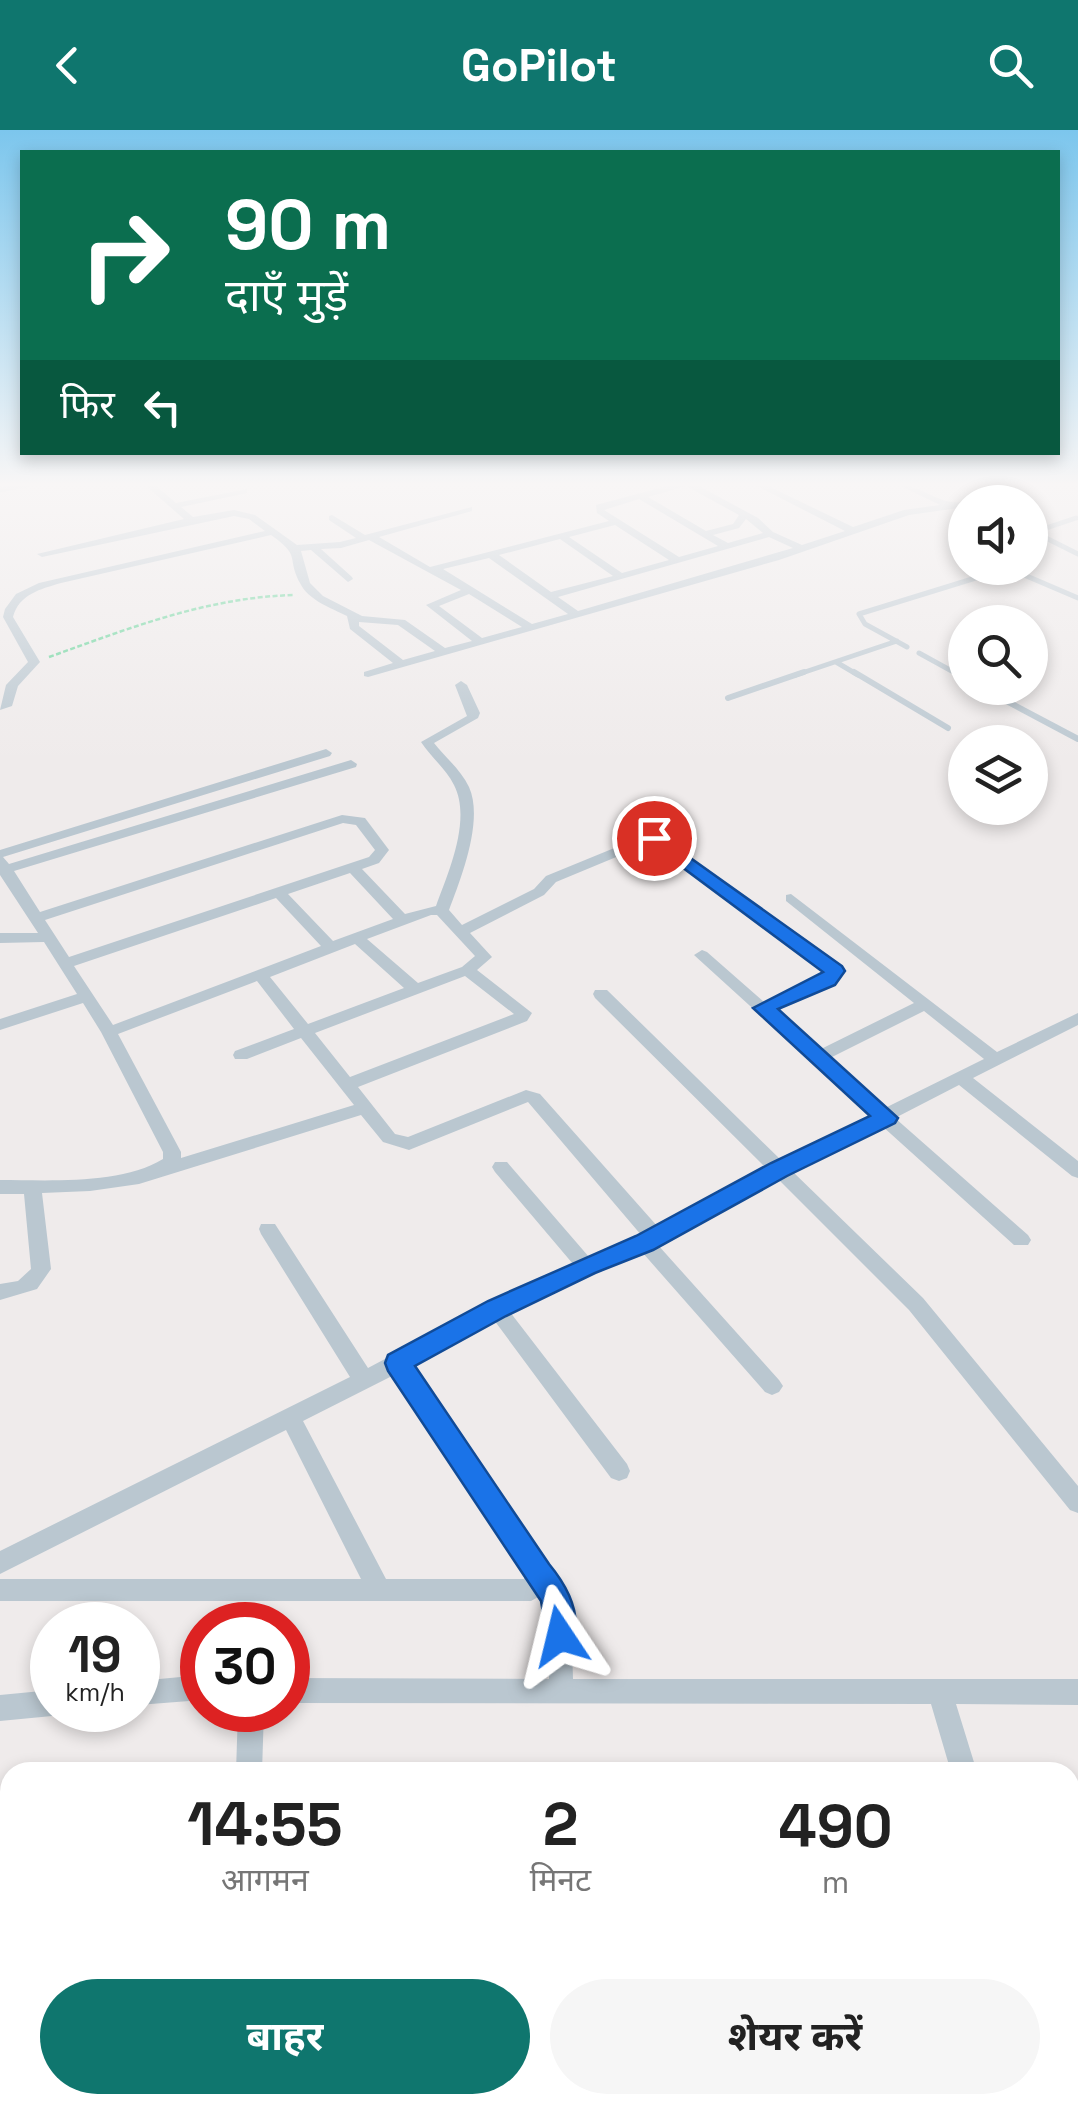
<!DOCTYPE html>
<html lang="hi">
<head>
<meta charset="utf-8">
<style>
  body { margin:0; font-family:"Space Grotesk","Noto Sans Devanagari",sans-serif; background:#f6f6f6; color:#222; height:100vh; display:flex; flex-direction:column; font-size:38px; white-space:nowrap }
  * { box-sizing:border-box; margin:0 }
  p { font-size:32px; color:#767676 }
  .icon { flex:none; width:55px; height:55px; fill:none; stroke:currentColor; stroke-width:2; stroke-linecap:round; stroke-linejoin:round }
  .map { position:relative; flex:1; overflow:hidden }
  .sheet { position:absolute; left:0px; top:1632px; width:1080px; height:352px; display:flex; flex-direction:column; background:#fff; border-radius:30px 30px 0 0; box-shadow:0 5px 15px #0003 }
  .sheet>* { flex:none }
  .hud { position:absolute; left:20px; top:20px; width:1040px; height:305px; border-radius:0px; box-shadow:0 5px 15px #0003; background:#0b6e4f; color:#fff; overflow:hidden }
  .fabs { position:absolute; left:948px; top:355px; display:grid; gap:20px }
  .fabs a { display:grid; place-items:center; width:100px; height:100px; border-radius:50%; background:#fff; box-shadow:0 5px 15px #0003; font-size:50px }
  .speed { position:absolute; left:30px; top:1472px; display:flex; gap:20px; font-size:50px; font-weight:700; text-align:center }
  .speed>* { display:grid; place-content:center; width:130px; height:130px; border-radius:50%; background:#fff; box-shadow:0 5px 15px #0003; line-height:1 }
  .speed small { font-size:25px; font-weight:400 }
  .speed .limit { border:15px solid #d22; background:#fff; color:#111 }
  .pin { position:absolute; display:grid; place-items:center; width:85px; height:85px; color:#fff; margin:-42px; border:5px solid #fff; border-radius:50%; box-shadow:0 2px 10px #0007 }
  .me { position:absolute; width:110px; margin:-55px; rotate:350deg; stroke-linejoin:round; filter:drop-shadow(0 0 8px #0008) }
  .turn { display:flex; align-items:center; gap:35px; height:210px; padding:0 40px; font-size:45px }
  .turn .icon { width:130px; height:130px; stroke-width:2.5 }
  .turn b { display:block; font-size:70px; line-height:85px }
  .then { display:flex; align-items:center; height:95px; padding:0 40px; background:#0003; gap:20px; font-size:38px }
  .eta { display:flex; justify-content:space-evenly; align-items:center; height:170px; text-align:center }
  .eta b { font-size:60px; font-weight:700; line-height:70px }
  .cta { display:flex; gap:20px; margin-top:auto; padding:20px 40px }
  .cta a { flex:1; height:115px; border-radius:60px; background:#0f766e; color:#fff; font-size:40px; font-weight:700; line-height:115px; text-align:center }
  .cta a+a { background:#f6f6f6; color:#222 }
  header { display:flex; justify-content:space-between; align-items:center; height:130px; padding:0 40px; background:#0f766e; color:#fff; font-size:45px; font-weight:700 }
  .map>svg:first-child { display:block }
</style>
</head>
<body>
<header><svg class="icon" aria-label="back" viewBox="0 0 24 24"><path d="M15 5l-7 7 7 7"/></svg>GoPilot<svg class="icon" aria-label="search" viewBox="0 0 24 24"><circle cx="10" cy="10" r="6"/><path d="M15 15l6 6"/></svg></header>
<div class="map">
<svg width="1078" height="1984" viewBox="0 0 1078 1984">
  <rect width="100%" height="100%" fill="#efebeb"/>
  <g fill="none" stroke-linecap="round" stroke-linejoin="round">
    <path stroke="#68d49b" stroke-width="2.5" stroke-dasharray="5 2.5" stroke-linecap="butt" d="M 49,527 C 130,498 208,467 295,465"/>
    <path stroke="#bac7d0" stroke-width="5" d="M 0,360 L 25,355
      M 1076,388 L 1034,402 L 1078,424
      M 907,517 L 865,494 L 859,484 L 1008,438 L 1078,468
      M 919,523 L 959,545
      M 836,532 L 858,545
      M 796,545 L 897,511"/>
    <path stroke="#bac7d0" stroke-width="6" d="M 854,542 L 948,598
      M 955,542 L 965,548
      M 982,558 L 1078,609
      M 728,568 L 804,542"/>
    <path fill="#bac7d0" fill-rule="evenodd" d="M 145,355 L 155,355 L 176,373 L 247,359 L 247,363 L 181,377 L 193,387 L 234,380 L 255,385 L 297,415 L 340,412 L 356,408 L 329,390 L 329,386 L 332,385 L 365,405 L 472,377 L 472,381 L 379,407 L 430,437 L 609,391 L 597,383 L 596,375 L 671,355 L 697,355 L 758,388 L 773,402 L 802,415 L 845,401 L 755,355 L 766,355 L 853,397 L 904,380 L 940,375 L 899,355 C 919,355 932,369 951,372 C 957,373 963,372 969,372 L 965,372 L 965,377 L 909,385 L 779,430 L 368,547 L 364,546 L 364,542 L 393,533 L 350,499 L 347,486 C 331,478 308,470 300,453 C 286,426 302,427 271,405 L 61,453 C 41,459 19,464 13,487 L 40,532 L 18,556 L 12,576 L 0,580 L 6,555 L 28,532 L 3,487 L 5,479 L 16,464 L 39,453 L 265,401 L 249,389 L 234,386 L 42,427 L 37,424 L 184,389 ZM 686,356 L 739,385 L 733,394 L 706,401 L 648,367 ZM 639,369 L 718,416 L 679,427 L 604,380 ZM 746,389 L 763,403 L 728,413 L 713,405 L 739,398 ZM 615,395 L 669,430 L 622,443 L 569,407 ZM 769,407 L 793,418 L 578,481 L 558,467 ZM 560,409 L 613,446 L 551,462 L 499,425 ZM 369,410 L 461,460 L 426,475 L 472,511 L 445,518 L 405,490 L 362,486 L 323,466 L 310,453 L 301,421 L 311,420 L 348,452 L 353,449 L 352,447 L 321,419 L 341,418 ZM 489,428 L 568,484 L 532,494 L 443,439 ZM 469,464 L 522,497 L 482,508 L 439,476 ZM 359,492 L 398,495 L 435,521 L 403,530 L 359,496 Z
      M 1016,355 L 1029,355 L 982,372 L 969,372 Z
      M 461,551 L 467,555 L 480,583 L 478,588 L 434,613 C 445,627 461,640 469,657 C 484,690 461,748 449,780 L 462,795 L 534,759 L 546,746 L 651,703 L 840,838 L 843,841 L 834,853 L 773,880 L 819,920 L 914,873 L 786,771 L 786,765 L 791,764 L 997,922 L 1078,883 L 1078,895 L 973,948 L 1078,1031 L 1078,1048 L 1072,1046 L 959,955 L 895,988 L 1028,1105 L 1031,1110 L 1028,1115 L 1014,1115 L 881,995 L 792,1041 L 923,1168 L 1078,1356 L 1078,1383 L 1070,1380 L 909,1180 L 777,1048 L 658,1115 L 779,1250 L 783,1256 L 779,1262 L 772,1265 L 765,1262 L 642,1122 L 593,1141 L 510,1182 L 627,1334 L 630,1341 L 627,1348 L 619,1351 L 611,1348 L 494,1190 L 411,1236 L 556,1449 L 571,1484 L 573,1549 L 1078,1549 L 1078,1575 L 956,1574 L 977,1642 L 951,1642 L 931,1574 L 288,1573 L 288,1548 L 549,1549 L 549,1499 L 540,1466 L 531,1471 L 0,1471 L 0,1449 L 361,1449 L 286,1300 L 0,1444 L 0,1421 L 350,1247 L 261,1104 L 259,1099 L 261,1094 L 275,1094 L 368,1238 L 490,1173 L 573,1134 L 495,1042 L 492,1037 L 495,1032 L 507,1032 L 589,1127 L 642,1106 L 528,972 L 409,1020 L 383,1012 L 361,985 L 139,1054 L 90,1061 L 42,1063 L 51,1139 L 37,1159 L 0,1170 L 0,1154 L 18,1151 L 31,1139 L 24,1064 L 0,1064 L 0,1050 C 48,1050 121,1055 163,1029 L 163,1022 L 101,902 L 83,873 L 0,900 L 0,889 L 77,864 L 44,812 L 0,813 L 0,803 L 38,803 L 0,745 L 0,720 L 326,619 L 332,623 L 330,626 L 3,727 L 9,734 L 351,630 L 357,634 L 356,637 L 14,741 L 40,782 L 342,685 L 365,688 L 389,720 L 379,733 L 362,739 L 405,784 L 436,776 C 448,743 472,690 454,655 C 446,639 431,627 421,612 L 467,586 L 455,555 ZM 343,693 L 356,695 L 375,720 L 369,727 L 69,827 L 45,790 ZM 650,713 L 826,842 L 822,847 L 764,872 L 707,822 L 702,820 L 694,825 L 870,985 L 781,1030 L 607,860 L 595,860 L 593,864 L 595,868 L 766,1038 L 658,1097 L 540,964 L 526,960 L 408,1007 L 395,1004 L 358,957 L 527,891 L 532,883 L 477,840 L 492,827 L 470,803 L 544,765 L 556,752 ZM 350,743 L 393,789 L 333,811 L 288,764 ZM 276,768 L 321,816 L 113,895 L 74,836 ZM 431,785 L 437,785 L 475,826 L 462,837 L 418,853 L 367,809 ZM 355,814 L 404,858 L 308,894 L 270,847 ZM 465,846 L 514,884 L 350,947 L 315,903 ZM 257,851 L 294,899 L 235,921 L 233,925 L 235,929 L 247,929 L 301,908 L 354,975 L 181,1028 L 181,1022 L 118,904 ZM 924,881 L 984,929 L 885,978 L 828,929 ZM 394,1245 L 524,1441 L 524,1449 L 386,1449 L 303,1291 Z
      M 202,1545 L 202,1570 L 138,1575 L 138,1551 Z
      M 52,1560 L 52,1580 L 61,1582 L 52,1586 L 0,1591 L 0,1565 Z
      M 238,1580 L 264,1580 L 262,1642 L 236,1642 Z
      M 1078,1688 L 1078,1714 L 1070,1715 L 1070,1689 Z
      M 10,1690 L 10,1716 L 0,1718 L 0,1692 Z
      M 74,1975 L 104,1975 L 103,1984 L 73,1984 Z
      M 295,1975 L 325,1975 L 326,1984 L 296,1984 Z
      M 423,1975 L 453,1975 L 453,1984 L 423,1984 Z
      M 568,1975 L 598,1975 L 599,1984 L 569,1984 Z"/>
  </g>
  <linearGradient id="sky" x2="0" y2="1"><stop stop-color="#7cc6ed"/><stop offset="0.56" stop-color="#f8f6f6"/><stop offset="1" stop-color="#f8f6f6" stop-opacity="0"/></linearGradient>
  <rect width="1078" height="633" fill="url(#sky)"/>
  <path fill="#1a73e8" stroke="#114b97" stroke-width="2.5" d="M 654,702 L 842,836 L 845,841 L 835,855 L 778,879 L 898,988 L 895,993 L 787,1046 L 653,1120 L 595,1143 L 506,1186 L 415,1236 L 549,1434 C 568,1457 584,1487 571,1517 L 560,1522 L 549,1517 L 541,1471 L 388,1241 L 385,1233 L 388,1225 L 488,1171 L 636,1106 L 771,1033 L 870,986 L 753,878 L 823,842 L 647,711 L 647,704 Z"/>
</svg>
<div class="fabs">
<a><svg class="icon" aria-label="sound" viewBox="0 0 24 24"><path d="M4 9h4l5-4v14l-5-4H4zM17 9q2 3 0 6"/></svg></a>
<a><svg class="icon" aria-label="search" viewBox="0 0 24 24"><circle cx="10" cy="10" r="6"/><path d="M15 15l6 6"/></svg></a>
<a><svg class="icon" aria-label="layers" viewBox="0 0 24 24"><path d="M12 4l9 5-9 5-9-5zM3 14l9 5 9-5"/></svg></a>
</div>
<div class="speed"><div>19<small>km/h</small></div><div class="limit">30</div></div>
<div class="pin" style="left:654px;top:708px;background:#d93025"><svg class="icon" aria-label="arrive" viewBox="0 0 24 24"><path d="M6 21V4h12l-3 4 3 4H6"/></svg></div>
<svg class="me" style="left:560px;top:1506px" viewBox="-20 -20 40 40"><path d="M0-17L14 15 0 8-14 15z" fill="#1a73e8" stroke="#fff" stroke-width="4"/></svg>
<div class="hud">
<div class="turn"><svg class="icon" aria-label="right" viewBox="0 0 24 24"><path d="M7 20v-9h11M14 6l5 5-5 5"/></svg><div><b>90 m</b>दाएँ मुड़ें</div></div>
<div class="then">फिर<svg class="icon" aria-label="left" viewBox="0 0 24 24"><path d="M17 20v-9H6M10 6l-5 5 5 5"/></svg></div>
</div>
<section class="sheet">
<div class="eta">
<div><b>14:55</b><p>आगमन</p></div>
<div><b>2</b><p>मिनट</p></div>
<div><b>490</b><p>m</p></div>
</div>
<div class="cta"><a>बाहर</a><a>शेयर करें</a></div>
</section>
</div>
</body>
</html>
